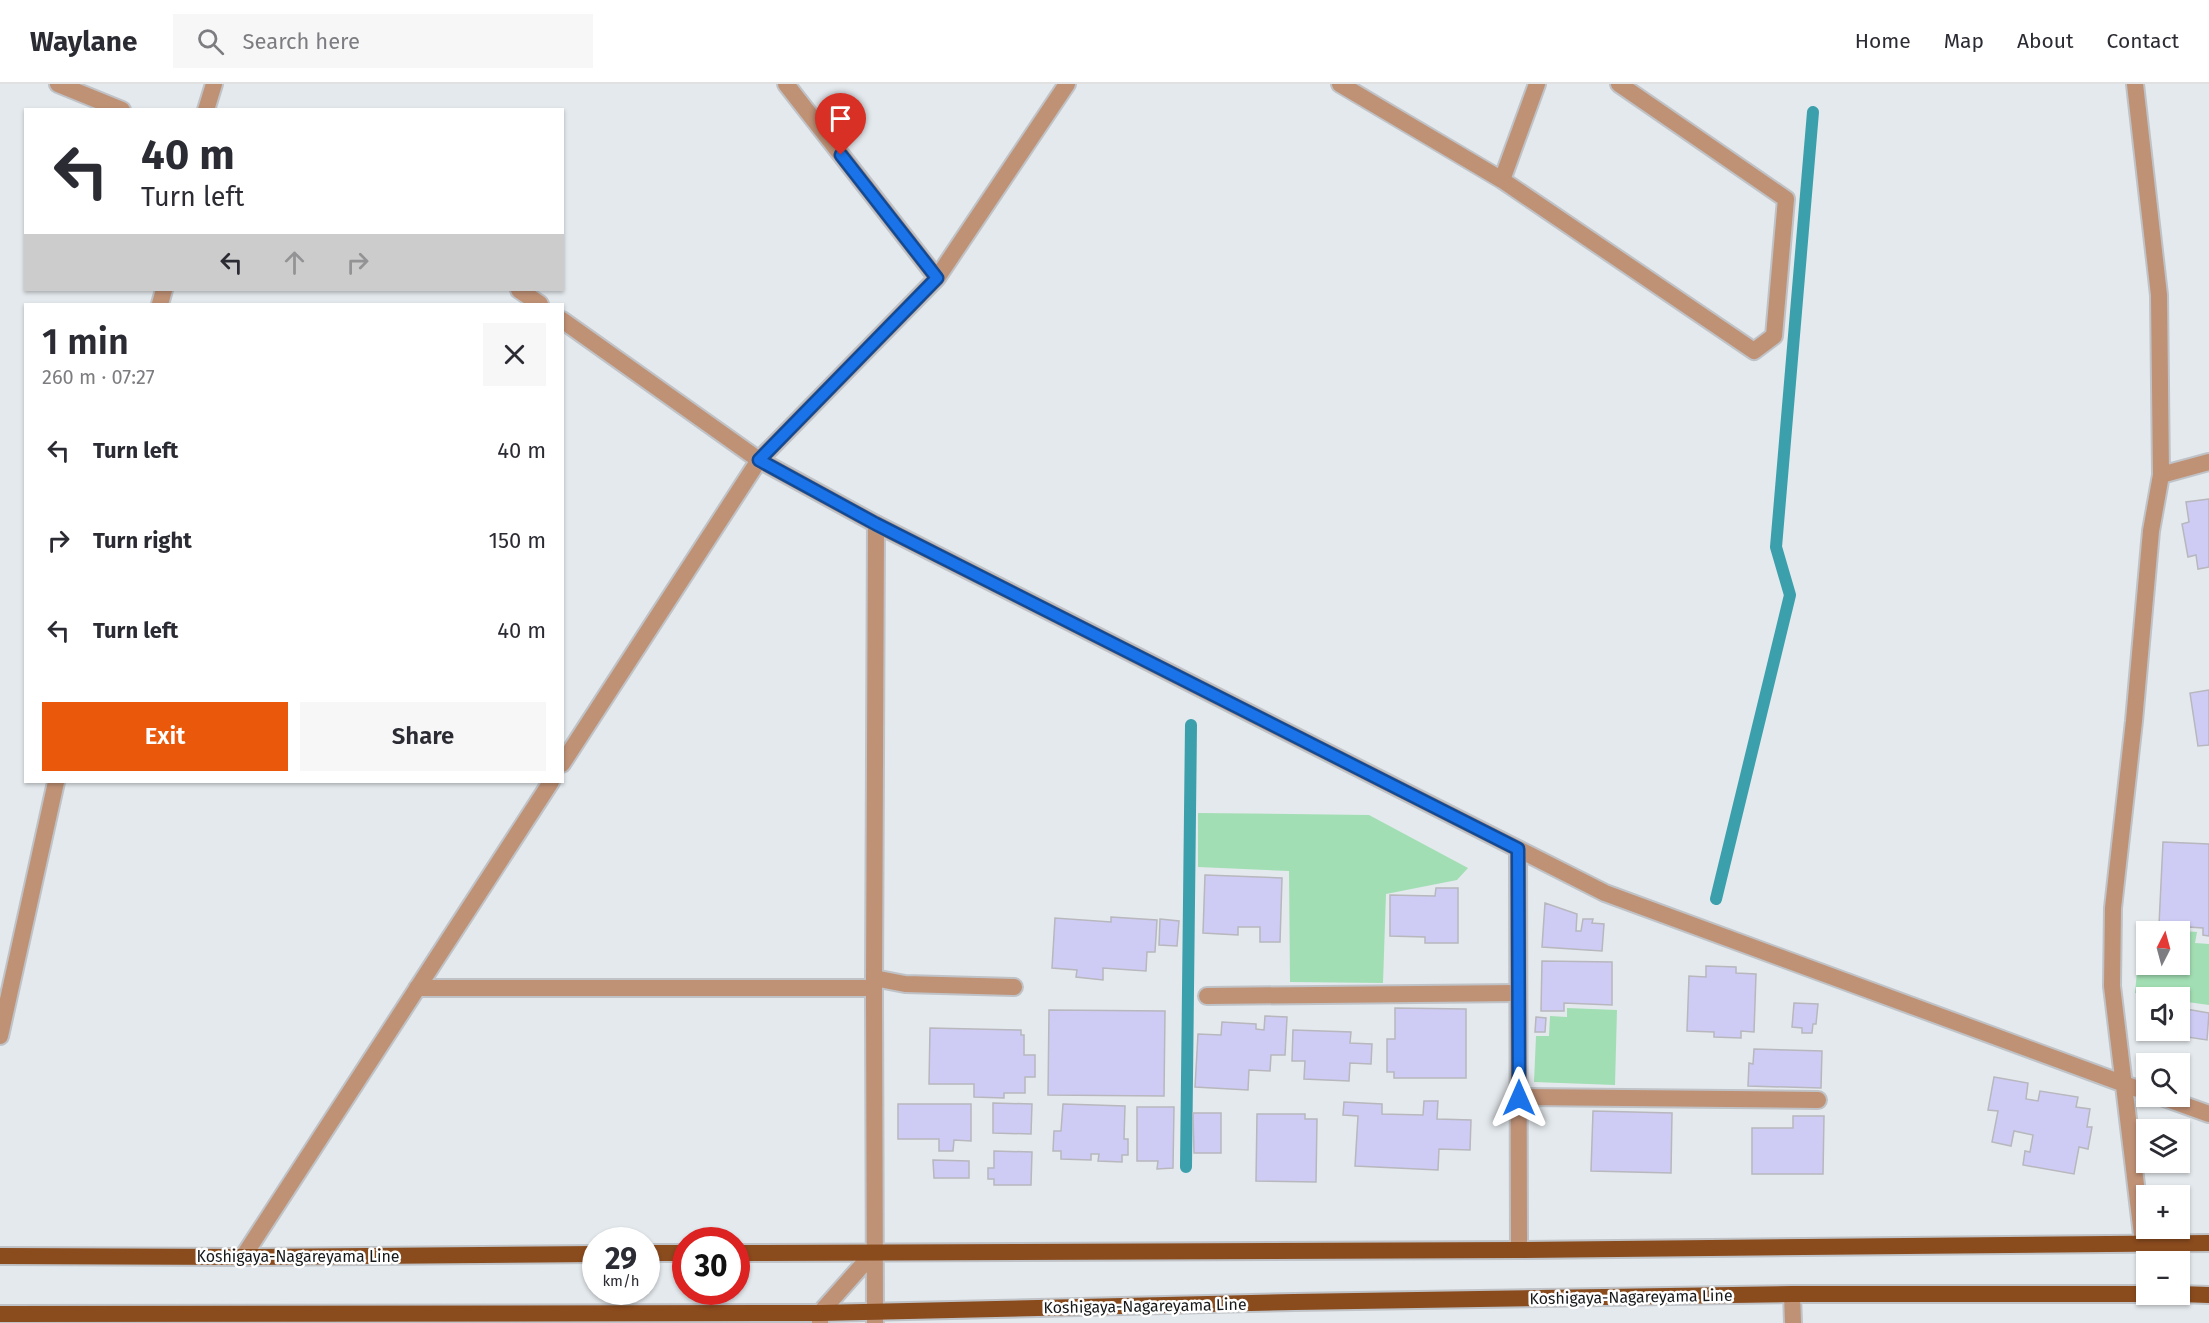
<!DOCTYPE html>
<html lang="en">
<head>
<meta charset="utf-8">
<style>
  body { margin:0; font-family:"Fira Sans",sans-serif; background:#f7f7f7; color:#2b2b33; height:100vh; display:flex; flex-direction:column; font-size:22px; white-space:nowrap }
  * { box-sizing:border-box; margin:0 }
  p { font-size:20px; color:#7c7c81 }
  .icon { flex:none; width:33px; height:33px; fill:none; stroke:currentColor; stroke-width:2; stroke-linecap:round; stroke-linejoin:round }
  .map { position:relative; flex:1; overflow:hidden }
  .side { position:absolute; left:24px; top:219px; width:540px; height:480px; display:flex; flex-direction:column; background:#fff; border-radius:0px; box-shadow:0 2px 4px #0004 }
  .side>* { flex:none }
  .guide { position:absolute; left:24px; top:24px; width:540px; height:183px; border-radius:0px; box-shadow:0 2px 4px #0004; background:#fff; color:#2b2b33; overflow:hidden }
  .needle { width:39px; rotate:6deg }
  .tools { position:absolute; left:2136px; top:837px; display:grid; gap:12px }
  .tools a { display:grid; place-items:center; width:54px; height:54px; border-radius:0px; background:#fff; box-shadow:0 2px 4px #0004; font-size:30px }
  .speed { position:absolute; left:582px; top:1143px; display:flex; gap:12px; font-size:30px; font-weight:700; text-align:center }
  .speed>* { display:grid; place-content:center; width:78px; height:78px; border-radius:50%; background:#fff; box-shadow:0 2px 4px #0004; line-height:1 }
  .speed small { font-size:15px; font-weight:400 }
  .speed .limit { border:9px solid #d22; background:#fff; color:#111 }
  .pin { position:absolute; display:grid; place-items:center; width:51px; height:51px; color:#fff; margin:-62px -26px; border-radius:50% 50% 50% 0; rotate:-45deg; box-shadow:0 0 6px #0007 }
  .pin .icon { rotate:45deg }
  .me { position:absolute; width:66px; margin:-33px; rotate:0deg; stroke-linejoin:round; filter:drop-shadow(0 0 4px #0008) }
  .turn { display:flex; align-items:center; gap:21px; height:126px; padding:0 18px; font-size:27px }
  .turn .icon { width:78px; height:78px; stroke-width:2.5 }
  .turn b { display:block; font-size:42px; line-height:51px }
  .lanes { display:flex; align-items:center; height:57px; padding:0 18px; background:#0003; justify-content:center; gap:30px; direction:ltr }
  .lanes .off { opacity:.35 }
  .round { display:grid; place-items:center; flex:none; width:63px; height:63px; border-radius:0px; background:#f7f7f7 }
  .summary { display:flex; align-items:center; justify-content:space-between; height:102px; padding:0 18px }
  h1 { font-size:36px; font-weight:600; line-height:45px }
  .action { display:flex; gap:12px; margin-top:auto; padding:12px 18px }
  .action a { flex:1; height:69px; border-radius:0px; background:#ea580c; color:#fff; font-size:24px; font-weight:600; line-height:69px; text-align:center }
  .action a+a { background:#f7f7f7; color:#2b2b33 }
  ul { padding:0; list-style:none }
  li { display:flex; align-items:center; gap:18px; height:90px; padding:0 18px }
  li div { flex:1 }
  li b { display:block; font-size:22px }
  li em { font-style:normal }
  header { display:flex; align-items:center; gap:36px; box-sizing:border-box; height:84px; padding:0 30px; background:#fff; border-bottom:2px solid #e1e1e2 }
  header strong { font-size:28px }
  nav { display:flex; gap:33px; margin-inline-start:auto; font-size:21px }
  .search { width:420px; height:54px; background:#f7f7f7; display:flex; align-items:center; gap:15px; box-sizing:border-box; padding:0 21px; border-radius:0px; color:#7c7c81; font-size:22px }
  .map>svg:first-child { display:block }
</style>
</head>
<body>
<header>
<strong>Waylane</strong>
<div class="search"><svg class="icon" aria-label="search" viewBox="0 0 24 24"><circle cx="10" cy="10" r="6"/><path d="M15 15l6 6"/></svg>Search here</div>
<nav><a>Home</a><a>Map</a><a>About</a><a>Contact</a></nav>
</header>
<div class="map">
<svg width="2209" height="1239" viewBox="0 0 2209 1239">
  <rect width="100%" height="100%" fill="#e4e9ed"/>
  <path fill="#a2deb3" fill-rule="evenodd" d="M 1198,729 L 1369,731 L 1468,784 L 1457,796 L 1386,810 L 1383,899 L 1290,898 L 1289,787 L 1198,783 Z
    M 2141,844 L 2197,848 L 2195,859 L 2209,860 L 2209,921 L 2180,917 L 2180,914 L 2161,913 L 2135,909 ZM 2146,848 L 2180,848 L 2180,880 L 2146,880 Z
    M 1567,924 L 1617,926 L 1615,1001 L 1534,998 L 1536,952 L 1549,952 L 1550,932 L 1567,933 Z"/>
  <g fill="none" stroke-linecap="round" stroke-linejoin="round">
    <path stroke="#3ba0ac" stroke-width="12" d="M 1716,815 L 1790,511 L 1776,463 L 1813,28
      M 1186,1083 L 1191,641"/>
  </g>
  <path fill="#ceccf4" stroke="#b7b7bd" stroke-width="1.5" d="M 2209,415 L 2209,483 L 2198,485 L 2196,471 L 2188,473 L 2182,440 L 2189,438 L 2186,418 Z
    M 2209,606 L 2209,661 L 2198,662 L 2190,609 Z
    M 2163,758 L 2209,760 L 2209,852 L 2203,851 L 2203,844 L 2159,841 Z
    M 1205,791 L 1282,794 L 1280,858 L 1260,858 L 1260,843 L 1238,843 L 1238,851 L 1203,849 Z
    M 1436,804 L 1458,804 L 1458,859 L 1425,859 L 1425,853 L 1390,852 L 1390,811 L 1435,812 Z
    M 1545,819 L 1577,830 L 1576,847 L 1581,847 L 1583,835 L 1593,835 L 1592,839 L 1604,840 L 1602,867 L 1542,863 Z
    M 1111,833 L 1157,836 L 1155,868 L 1147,868 L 1146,887 L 1103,884 L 1103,896 L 1076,893 L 1077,886 L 1052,884 L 1055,834 L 1111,838 Z
    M 1160,835 L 1179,837 L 1177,862 L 1159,861 Z
    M 1542,877 L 1612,878 L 1612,921 L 1564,919 L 1564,927 L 1541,927 Z
    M 1706,882 L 1736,883 L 1736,889 L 1756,890 L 1754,948 L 1741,947 L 1741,954 L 1714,953 L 1714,948 L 1687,947 L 1689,892 L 1706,893 Z
    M 1794,919 L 1818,920 L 1816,940 L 1813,940 L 1812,949 L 1802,949 L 1802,944 L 1792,943 Z
    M 1395,924 L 1466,925 L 1466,994 L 1394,994 L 1394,988 L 1387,988 L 1387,955 L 1395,955 Z
    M 2180,924 L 2209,929 L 2207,956 L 2147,947 L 2180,946 Z
    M 1049,926 L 1165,927 L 1164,1012 L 1048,1011 Z
    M 1265,932 L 1287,933 L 1285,971 L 1271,971 L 1270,987 L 1249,986 L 1248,1006 L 1195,1003 L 1198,950 L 1221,951 L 1222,938 L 1256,940 L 1256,945 L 1264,946 Z
    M 1536,933 L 1546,934 L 1545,948 L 1535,948 Z
    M 930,944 L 1021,946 L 1021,951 L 1024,951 L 1024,971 L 1035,971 L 1035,993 L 1025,993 L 1025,1009 L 1004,1009 L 1004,1014 L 974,1013 L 974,1000 L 929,1000 Z
    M 1293,946 L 1351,948 L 1350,959 L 1372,960 L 1371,980 L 1350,979 L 1349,997 L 1304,995 L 1305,977 L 1292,977 Z
    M 1754,965 L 1822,967 L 1821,1004 L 1748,1002 L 1749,979 L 1753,980 Z
    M 1994,993 L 2028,999 L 2026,1015 L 2038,1017 L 2040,1007 L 2078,1013 L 2076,1023 L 2090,1025 L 2087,1043 L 2092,1043 L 2088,1065 L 2079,1063 L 2074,1090 L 2023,1081 L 2025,1067 L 2030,1068 L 2033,1051 L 2014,1047 L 2011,1062 L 1992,1058 L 1998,1027 L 1988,1026 Z
    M 1424,1017 L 1438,1017 L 1437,1035 L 1471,1036 L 1470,1066 L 1439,1065 L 1438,1086 L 1355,1082 L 1358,1032 L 1343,1031 L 1344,1018 L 1382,1020 L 1382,1030 L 1423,1031 Z
    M 993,1019 L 1032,1020 L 1031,1050 L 993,1049 Z
    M 898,1020 L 971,1020 L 971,1057 L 954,1056 L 953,1067 L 939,1067 L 939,1055 L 898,1055 Z
    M 1063,1020 L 1125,1022 L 1124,1055 L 1128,1055 L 1128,1071 L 1122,1071 L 1122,1078 L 1098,1077 L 1099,1070 L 1091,1070 L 1091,1076 L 1061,1075 L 1061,1067 L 1053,1067 L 1054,1047 L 1061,1047 Z
    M 1137,1023 L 1174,1023 L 1173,1084 L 1157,1085 L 1158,1077 L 1137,1077 Z
    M 1593,1027 L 1672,1029 L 1671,1089 L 1591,1087 Z
    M 1193,1029 L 1221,1029 L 1221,1069 L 1194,1069 Z
    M 1257,1030 L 1305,1030 L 1305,1035 L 1317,1035 L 1316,1098 L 1256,1097 Z
    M 1793,1032 L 1824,1032 L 1823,1090 L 1752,1090 L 1752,1044 L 1793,1044 Z
    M 994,1067 L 1032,1068 L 1031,1101 L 994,1101 L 994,1095 L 988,1095 L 988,1084 L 994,1084 Z
    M 933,1076 L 969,1077 L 969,1094 L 934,1094 Z"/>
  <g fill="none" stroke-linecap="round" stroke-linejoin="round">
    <g stroke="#bfc3c7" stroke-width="20">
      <path id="service" d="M 874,894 L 905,900 L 1014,903
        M 1207,912 L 1518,909
        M 1519,1013 L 1818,1016"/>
    </g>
    <g stroke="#bfc3c7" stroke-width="20">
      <path id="minor" d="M 58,0 L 122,26
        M 786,0 L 937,194
        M 1340,0 L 1502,96 L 1754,267 L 1774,252 L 1786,115 L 1619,0
        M 2135,0 L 2159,211 L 2161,391 L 2151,447 L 2134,637 L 2113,824 L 2112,902 L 2143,1159
        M 206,26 L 214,0
        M 1502,96 L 1537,0
        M 519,206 L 540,220
        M 160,220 L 164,206
        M 562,236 L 759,376 L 876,440 L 1605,809 L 2146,1008
        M 2161,391 L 2209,378
        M 562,680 L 759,376 L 937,194 L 1067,0
        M 1518,765 L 1519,1166
        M 417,904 L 874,904
        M 0,952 L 56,698
        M 2159,1012 L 2209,1030
        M 243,1173 L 551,698
        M 1792,1210 L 1793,1239"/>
    </g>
    <g stroke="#bfc3c7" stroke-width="20">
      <path id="tertiary" d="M 820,1239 L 820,1229 L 874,1168
        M 875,1239 L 874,904 L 876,440"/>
    </g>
    <g stroke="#bfc3c7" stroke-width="20">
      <path id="primary" d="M 646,1169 L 686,1169
        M 736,1169 L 1519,1166 L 2209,1159
        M 0,1172 L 243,1173 L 596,1170
        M 2180,1210 L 2209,1211
        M 0,1230 L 820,1229 L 1294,1218 L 1792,1210 L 2146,1210"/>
    </g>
    <use href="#service" stroke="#bf9175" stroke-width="16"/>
    <use href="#minor" stroke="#bf9175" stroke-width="16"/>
    <use href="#tertiary" stroke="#bf9175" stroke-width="16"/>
    <use href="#primary" stroke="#8a4b1d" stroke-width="16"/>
  </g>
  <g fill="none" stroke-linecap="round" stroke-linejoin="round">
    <g stroke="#114b97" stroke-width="15">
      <path id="route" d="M 841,71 L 937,194 L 759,376 L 876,440 L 1518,765 L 1519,1014"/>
    </g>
    <use href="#route" stroke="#1a73e8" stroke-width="10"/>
  </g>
  <g text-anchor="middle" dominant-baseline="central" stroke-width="5" stroke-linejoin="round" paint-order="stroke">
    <g font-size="16" fill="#161819" stroke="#fff">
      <text x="298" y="1172">Koshigaya-Nagareyama Line</text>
      <text transform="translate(1631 1213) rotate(-1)">Koshigaya-Nagareyama Line</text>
      <text transform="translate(1145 1222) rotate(-1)">Koshigaya-Nagareyama Line</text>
    </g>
  </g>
</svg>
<div class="tools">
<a><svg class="needle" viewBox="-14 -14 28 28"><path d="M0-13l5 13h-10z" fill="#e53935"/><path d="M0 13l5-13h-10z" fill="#7c7c81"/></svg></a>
<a><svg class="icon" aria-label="sound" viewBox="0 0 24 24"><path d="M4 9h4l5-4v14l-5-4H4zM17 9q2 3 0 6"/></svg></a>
<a><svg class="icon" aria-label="search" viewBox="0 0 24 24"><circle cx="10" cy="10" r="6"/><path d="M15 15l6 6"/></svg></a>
<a><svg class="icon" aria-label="layers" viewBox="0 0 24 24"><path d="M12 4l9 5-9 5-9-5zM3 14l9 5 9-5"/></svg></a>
<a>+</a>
<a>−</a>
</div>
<div class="speed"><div>29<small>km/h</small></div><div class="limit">30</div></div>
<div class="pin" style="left:841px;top:71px;background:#d93025"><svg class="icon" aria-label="arrive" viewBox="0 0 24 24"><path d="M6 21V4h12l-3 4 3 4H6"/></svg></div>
<svg class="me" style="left:1519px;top:1014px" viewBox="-20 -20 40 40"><path d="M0-17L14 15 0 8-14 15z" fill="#1a73e8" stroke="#fff" stroke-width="4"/></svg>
<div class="guide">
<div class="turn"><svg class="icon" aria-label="left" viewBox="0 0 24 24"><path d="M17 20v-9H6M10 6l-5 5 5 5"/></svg><div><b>40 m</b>Turn left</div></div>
<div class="lanes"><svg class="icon" aria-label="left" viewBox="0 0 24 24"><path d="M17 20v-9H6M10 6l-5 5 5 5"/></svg><svg class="icon off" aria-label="ahead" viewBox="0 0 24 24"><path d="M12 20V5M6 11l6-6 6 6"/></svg><svg class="icon off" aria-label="right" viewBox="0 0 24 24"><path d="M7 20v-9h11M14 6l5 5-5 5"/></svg></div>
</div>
<section class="side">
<div class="summary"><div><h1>1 min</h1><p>260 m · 07:27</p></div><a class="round"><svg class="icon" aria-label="close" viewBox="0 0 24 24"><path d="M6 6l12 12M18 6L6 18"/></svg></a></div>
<ul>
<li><svg class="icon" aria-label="left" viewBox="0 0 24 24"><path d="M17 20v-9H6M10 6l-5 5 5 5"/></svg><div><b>Turn left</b></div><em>40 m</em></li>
<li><svg class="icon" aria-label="right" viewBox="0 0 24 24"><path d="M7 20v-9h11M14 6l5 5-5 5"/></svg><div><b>Turn right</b></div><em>150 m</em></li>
<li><svg class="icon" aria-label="left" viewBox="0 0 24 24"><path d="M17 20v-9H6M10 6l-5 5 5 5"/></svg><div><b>Turn left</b></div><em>40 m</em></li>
</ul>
<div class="action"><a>Exit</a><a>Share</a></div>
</section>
</div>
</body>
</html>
